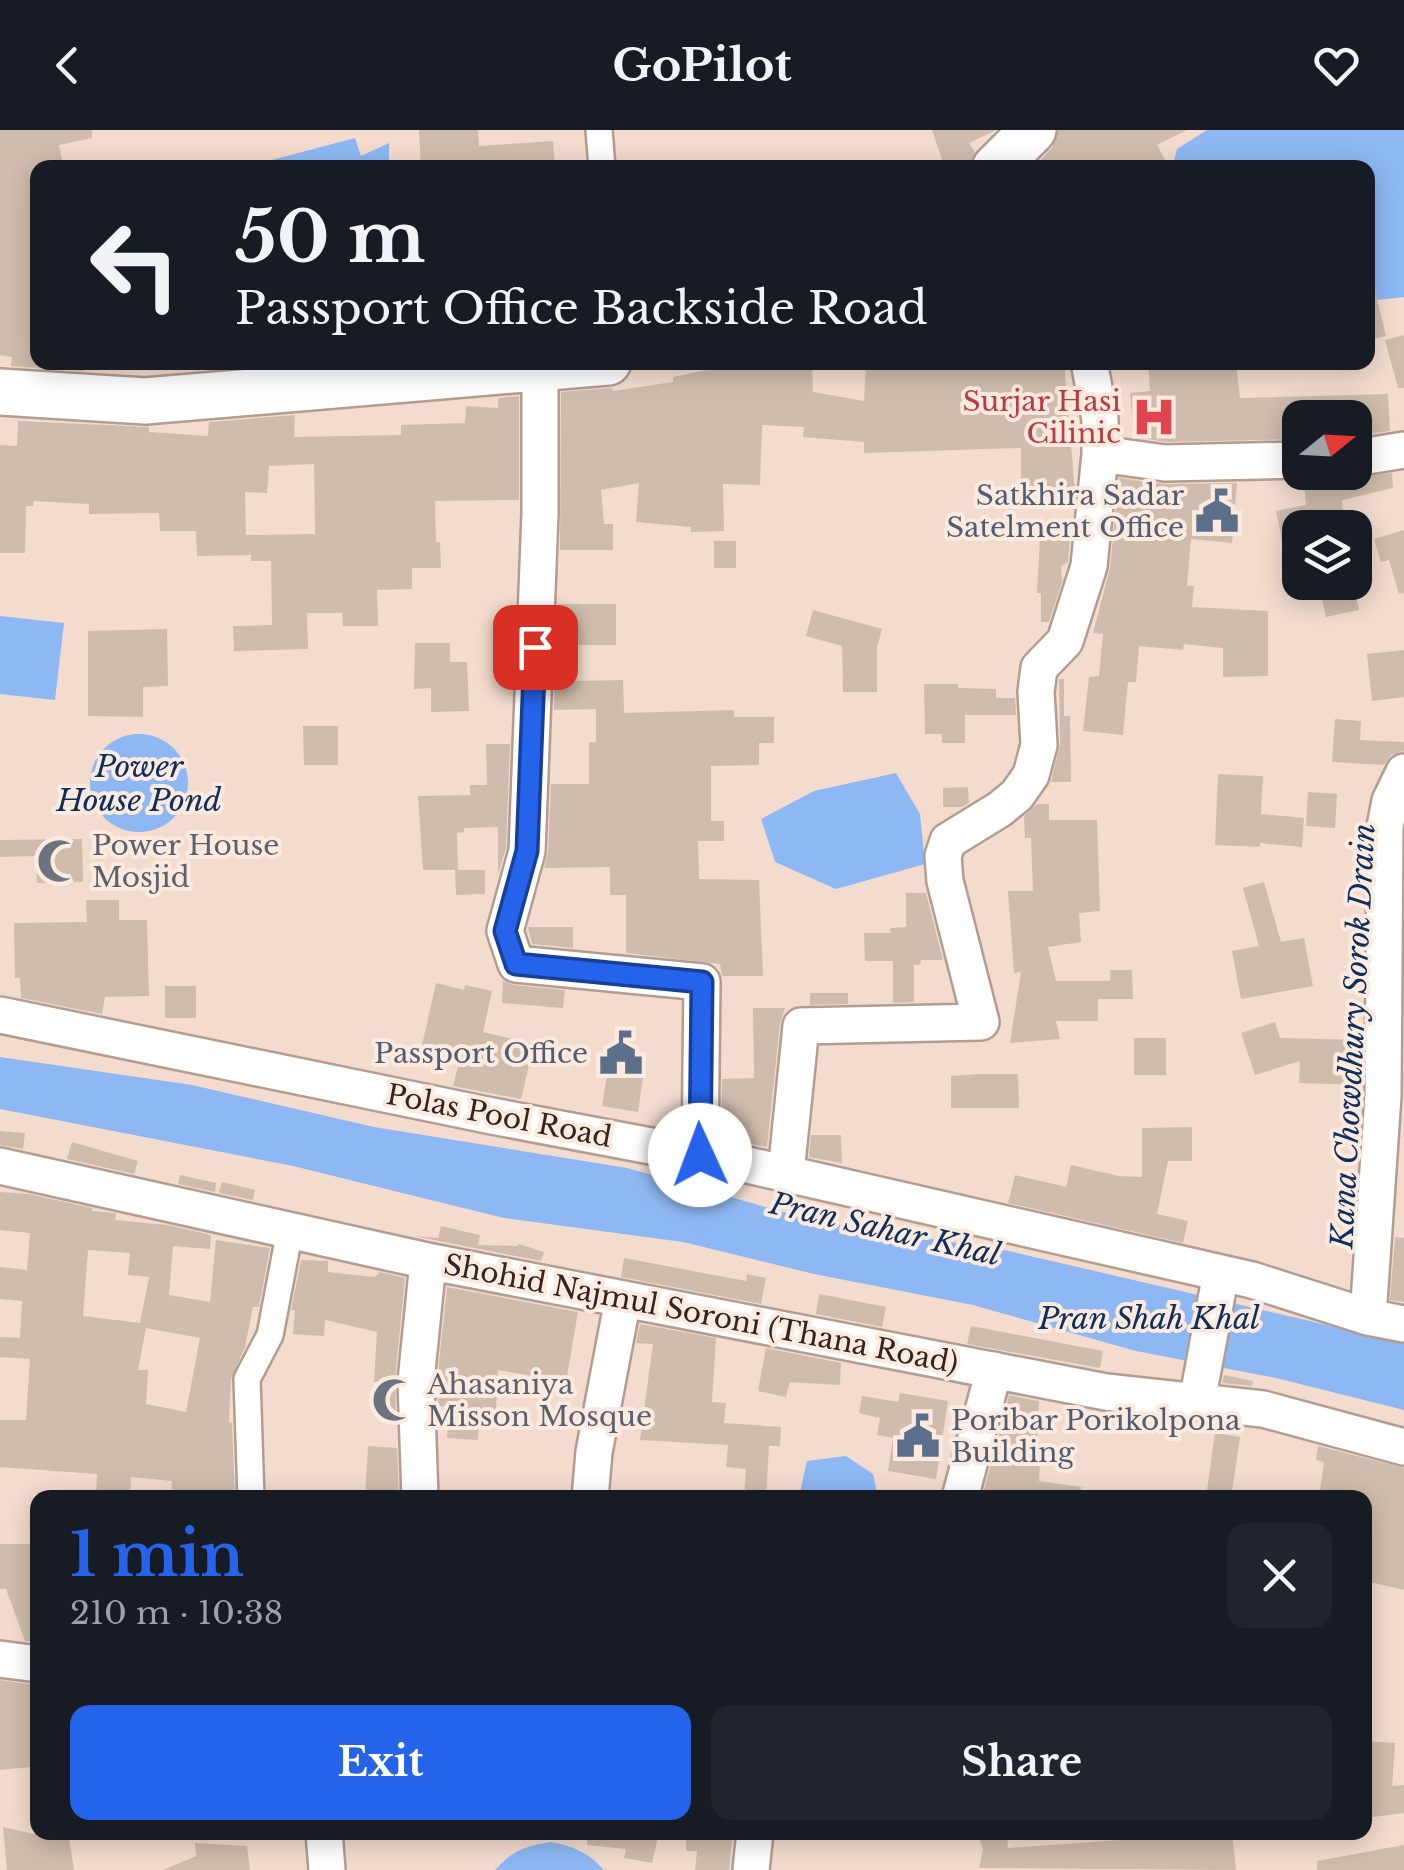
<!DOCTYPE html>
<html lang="en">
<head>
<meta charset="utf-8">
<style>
  body { margin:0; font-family:"Libre Baskerville",serif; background:#20242c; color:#f1f3f6; height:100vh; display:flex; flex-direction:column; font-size:38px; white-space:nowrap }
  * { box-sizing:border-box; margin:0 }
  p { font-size:32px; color:#9ea1a6 }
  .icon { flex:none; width:55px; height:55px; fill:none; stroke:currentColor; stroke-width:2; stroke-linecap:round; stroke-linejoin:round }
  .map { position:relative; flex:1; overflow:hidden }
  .panel { position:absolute; left:30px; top:1360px; width:1342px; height:350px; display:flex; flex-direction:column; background:#171b24; border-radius:20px; box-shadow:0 5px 25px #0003 }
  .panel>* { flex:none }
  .hud { position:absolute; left:30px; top:30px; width:1345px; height:210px; border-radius:20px; box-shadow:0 5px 25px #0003; background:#171b24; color:#f1f3f6; overflow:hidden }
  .needle { width:65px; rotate:72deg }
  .fabs { position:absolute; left:1282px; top:270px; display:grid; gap:20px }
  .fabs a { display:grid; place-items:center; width:90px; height:90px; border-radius:20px; background:#171b24; box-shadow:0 5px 25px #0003; font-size:50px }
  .pin { position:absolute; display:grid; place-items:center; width:85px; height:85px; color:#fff; margin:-42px; border-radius:20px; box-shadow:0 5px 15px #0006 }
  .me { position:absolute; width:110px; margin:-55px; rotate:358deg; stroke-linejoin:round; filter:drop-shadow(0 0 8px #0008) }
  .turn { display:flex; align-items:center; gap:35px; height:210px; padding:0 40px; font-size:45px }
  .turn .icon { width:130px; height:130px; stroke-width:2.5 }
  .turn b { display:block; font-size:70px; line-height:85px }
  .round { display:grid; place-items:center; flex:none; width:105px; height:105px; border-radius:20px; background:#20242c }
  .overview { display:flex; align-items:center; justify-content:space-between; height:170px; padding:0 40px }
  h1 { font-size:60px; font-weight:700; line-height:75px; color:#2563eb }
  .action { display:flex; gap:20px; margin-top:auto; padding:20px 40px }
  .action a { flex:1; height:115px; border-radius:20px; background:#2563eb; color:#fff; font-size:40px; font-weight:700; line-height:115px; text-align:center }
  .action a+a { background:#20242c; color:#f1f3f6 }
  header { display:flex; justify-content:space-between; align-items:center; height:130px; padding:0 40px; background:#171b24; font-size:45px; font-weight:700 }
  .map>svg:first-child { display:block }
</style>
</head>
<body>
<header><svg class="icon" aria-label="back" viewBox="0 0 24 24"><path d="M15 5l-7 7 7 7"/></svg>GoPilot<svg class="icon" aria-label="heart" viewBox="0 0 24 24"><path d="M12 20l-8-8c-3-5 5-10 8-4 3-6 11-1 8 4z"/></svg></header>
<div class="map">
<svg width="1404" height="1740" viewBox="0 0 1404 1740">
  <rect width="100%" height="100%" fill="#f3dcce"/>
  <path fill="#8eb8f3" d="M 1207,0 L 1404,0 L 1404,167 L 1368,171 L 1368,38 L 1172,38 L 1177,19 Z
    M 355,8 L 361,26 L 389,13 L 389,37 L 245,37 Z
    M 0,486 L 64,493 L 55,570 L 0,564 Z
    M90 653a49 49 0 1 1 98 0a49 49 0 1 1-98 0Z
    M 896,643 L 920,684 L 925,734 L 836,759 L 775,732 L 761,689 L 814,661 Z
    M 0,927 L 192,955 L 374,997 L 627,1038 L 815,1091 L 1009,1121 L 1404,1213 L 1404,1280 L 1276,1248 L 1136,1221 L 973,1175 L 814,1144 L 683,1112 L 504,1088 L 293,1036 L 0,979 Z
    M 846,1326 L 873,1344 L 878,1367 L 799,1367 L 807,1331 Z
    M 550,1712 C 573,1716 588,1722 604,1740 L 495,1740 C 511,1721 526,1716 550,1712 Z"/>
  <path fill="#cfbcac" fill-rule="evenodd" d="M 0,0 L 92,0 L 92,8 L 59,15 L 64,38 L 38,38 L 32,95 L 38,96 L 38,128 L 30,199 L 38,200 L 38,232 L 85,232 L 84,241 L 11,236 L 12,227 L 0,225 Z
    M 419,0 L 478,0 L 479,16 L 553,11 L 555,38 L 421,38 Z
    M 932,0 L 996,0 L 969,13 L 975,22 L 967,38 L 945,38 Z
    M 1058,0 L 1187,0 L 1157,15 L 1165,30 L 1151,38 L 1033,38 L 1052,18 Z
    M 1374,156 L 1386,206 L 1370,210 L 1368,157 Z
    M 1404,205 L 1404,258 L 1398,258 L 1385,210 Z
    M 726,232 L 812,232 L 813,262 L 864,271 L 866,232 L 1064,232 L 1075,362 L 1021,362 L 1021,318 L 864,323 L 864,312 L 803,307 L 804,297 L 762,295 L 760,355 L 723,354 L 724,401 L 691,402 L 691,397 L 636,392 L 639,353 L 601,360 L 604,394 L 613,394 L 613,420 L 560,420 L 561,262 L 612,258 L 613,261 L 673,252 L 673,247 L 726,236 Z
    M 1148,232 L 1236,232 L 1240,268 L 1388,264 L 1390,301 L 1355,306 L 1355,288 L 1300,288 L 1300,309 L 1166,312 L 1134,307 L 1130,263 L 1150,261 Z
    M 519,266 L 519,370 L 435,371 L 436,412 L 440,412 L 441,438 L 412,438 L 412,459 L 377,460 L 378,496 L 343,496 L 342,483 L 307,483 L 308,519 L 234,521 L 233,496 L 272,495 L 271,431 L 251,431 L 251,425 L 197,426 L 196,401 L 160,401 L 159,383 L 89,384 L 89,374 L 34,371 L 33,376 L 26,376 L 25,423 L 0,423 L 0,315 L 17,316 L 18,291 L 149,297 L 149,302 L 208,306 L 209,292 L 295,285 L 294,307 L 401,305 L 401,295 L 465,293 L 466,276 L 498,278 L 498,268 ZM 314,334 L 315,404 L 246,405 L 245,362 L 267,363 L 269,336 Z
    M 1392,343 L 1393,358 L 1342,370 L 1344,398 L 1300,398 L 1300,417 L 1284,420 L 1276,381 L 1306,375 L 1304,352 Z
    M 1119,348 L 1165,354 L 1237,353 L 1232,413 L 1191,409 L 1187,456 L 1194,456 L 1192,477 L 1268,481 L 1268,546 L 1223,547 L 1223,518 L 1184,514 L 1183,520 L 1139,516 L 1136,552 L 1128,552 L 1123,605 L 1083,601 L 1089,547 L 1099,546 L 1103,504 L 1093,503 L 1110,438 Z
    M 1404,400 L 1404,463 L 1399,464 L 1389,430 L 1381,432 L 1374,409 Z
    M 1040,407 L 1070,408 L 1068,432 L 1061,436 L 1062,452 L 1049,492 L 1041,492 L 1041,463 L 1037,463 Z
    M 714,411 L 736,411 L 736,438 L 714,438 Z
    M 1318,452 L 1353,452 L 1359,480 L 1326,487 Z
    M 558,474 L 616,474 L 616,515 L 575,515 L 575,551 L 623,550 L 624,583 L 734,580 L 734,587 L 774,587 L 774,613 L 759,613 L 759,635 L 711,636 L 711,691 L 724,691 L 724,711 L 698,711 L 699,749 L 759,750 L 763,846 L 722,846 L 720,834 L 626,823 L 626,765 L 610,765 L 610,737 L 544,738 L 548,722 L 551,654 L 589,654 L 589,612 L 596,612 L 596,579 L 554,580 Z
    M 813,480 L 882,499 L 877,518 L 877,562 L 843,562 L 842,516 L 806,506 Z
    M 167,499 L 168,556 L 143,557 L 143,587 L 88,586 L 88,501 Z
    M 415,513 L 450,513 L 450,532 L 467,532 L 469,581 L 431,582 L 431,558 L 414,559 Z
    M 1404,520 L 1404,567 L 1372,571 L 1367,524 Z
    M 1059,549 L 1064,549 L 1064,586 L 1070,586 L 1071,652 L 1051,652 L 1060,614 Z
    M 924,554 L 958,554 L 958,558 L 996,559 L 996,568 L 1015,568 L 1016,585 L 965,585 L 965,613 L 942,613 L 942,604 L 925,604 Z
    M 1335,589 L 1361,591 L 1360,610 L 1404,612 L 1404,621 L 1391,625 L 1384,635 L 1332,632 Z
    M 303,596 L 338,596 L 338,635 L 304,635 Z
    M 486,614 L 510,614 L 506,718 L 498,745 L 498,697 L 464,698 L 464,702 L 457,703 L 458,740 L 423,740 L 418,666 L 470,665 L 470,655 L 487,655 Z
    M 1218,644 L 1263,646 L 1261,684 L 1304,688 L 1302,717 L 1260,713 L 1260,717 L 1215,715 Z
    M 968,657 L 969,673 L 962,677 L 943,677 L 943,658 Z
    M 1308,662 L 1337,664 L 1335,698 L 1306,696 Z
    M 1037,674 L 1049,674 L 1049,690 L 1097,690 L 1100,781 L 1079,783 L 1081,812 L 1048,817 L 1056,851 L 1110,851 L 1110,840 L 1132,840 L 1133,869 L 1098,869 L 1098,891 L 1056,891 L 1060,909 L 1010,913 L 1021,842 L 1014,843 L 1008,761 L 1033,761 L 1031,708 L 1025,708 L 1024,686 Z
    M 82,709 L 83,752 L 37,753 L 36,726 L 0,727 L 0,710 Z
    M 455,740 L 485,740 L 485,764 L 456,765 Z
    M 1264,752 L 1281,812 L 1304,808 L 1313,856 L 1241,869 L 1232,821 L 1259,816 L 1243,758 Z
    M 906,763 L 926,763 L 943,830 L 921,830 L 920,835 L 914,835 L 914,872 L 893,873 L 893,831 L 865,831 L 864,803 L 891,803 L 890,798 L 906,797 Z
    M 86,770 L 119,770 L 119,790 L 147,790 L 149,866 L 105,867 L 102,884 L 21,868 L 20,848 L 15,848 L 14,793 L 87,792 Z
    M 528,797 L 573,797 L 573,818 L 532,814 Z
    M 503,851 L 514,855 L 565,860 L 563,878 L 502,873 Z
    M 436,853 L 464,860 L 465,855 L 492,861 L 483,902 L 534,914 L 521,969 L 453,956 L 459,933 L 420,924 Z
    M 165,856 L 196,856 L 196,888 L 165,888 Z
    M 810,863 L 848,863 L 848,874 L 810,875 Z
    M 753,878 L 785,878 L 780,894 L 767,1017 L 721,1008 L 722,949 L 754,948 Z
    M 1275,892 L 1280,908 L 1362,910 L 1362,955 L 1299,953 L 1300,931 L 1255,945 L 1241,903 Z
    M 1134,908 L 1166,908 L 1166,945 L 1134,945 Z
    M 611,921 L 646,927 L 638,982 L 602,976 Z
    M 979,944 L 1018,944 L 1019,978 L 951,978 L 951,946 Z
    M 1192,997 L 1192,1031 L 1168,1031 L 1157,1084 L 1188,1091 L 1183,1113 L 1008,1073 L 1015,1045 L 1066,1057 L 1071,1035 L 1119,1046 L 1142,1047 L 1142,998 Z
    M 0,1001 L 25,1003 L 23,1019 L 0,1015 Z
    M 811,1005 L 841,1005 L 842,1033 L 809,1027 Z
    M 72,1012 L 138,1031 L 134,1044 L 67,1029 Z
    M 180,1045 L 216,1053 L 215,1062 L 178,1054 Z
    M 222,1052 L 255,1060 L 253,1070 L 219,1063 Z
    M 0,1062 L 29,1064 L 92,1078 L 92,1081 L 116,1083 L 115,1090 L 168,1095 L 211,1105 L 210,1119 L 173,1116 L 169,1165 L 210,1172 L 216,1110 L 270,1118 L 259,1177 L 253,1177 L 245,1217 L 231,1249 L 229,1292 L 232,1293 L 235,1368 L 171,1368 L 172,1351 L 131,1347 L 130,1368 L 96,1368 L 97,1344 L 0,1337 L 0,1290 L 26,1290 L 30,1229 L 0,1227 L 0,1207 L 20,1208 L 22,1171 L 0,1169 L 0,1137 L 27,1140 L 30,1103 L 0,1100 ZM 88,1120 L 130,1123 L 128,1145 L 149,1147 L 140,1193 L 83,1186 ZM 146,1198 L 200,1208 L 186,1282 L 146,1274 L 148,1240 L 138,1240 Z
    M 441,1096 L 480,1105 L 478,1115 L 518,1116 L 519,1114 L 544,1122 L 541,1131 L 414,1106 L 438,1108 Z
    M 1395,1107 L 1404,1108 L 1404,1172 L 1390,1170 Z
    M 624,1128 L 746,1151 L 747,1144 L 766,1148 L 761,1174 L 621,1147 Z
    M 301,1130 L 328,1131 L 328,1142 L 375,1147 L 380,1142 L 405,1148 L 395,1249 L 396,1283 L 381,1282 L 383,1252 L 374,1252 L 377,1202 L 325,1190 L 324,1206 L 293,1204 L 295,1180 L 291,1180 Z
    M 447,1157 L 578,1182 L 566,1252 L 498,1240 L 496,1280 L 480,1279 L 478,1310 L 447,1308 L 449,1277 L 438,1276 L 437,1252 Z
    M 819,1164 L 886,1177 L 882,1197 L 816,1184 Z
    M 640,1194 L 716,1208 L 712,1272 L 726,1273 L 724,1293 L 781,1297 L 780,1316 L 769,1316 L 766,1368 L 744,1368 L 746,1339 L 726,1337 L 728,1315 L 640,1310 L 653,1214 L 636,1213 Z
    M 971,1196 L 1103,1221 L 1100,1238 L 967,1214 Z
    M 766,1218 L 841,1233 L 840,1255 L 790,1252 L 786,1267 L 758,1261 Z
    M 1224,1245 L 1253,1251 L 1252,1256 L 1222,1253 Z
    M 900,1263 L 948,1271 L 936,1349 L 888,1341 L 893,1308 L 877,1305 L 880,1288 L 859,1283 L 862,1266 L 898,1272 Z
    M 1009,1265 L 1039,1271 L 1036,1333 L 1040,1333 L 1039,1351 L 1081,1357 L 1080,1368 L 982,1368 L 992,1329 L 997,1330 L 999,1305 Z
    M 1215,1303 L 1240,1307 L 1231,1368 L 1206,1368 Z
    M 368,1316 L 397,1318 L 399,1368 L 365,1368 Z
    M 1318,1316 L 1404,1338 L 1404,1460 L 1365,1451 L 1365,1368 L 1319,1368 L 1324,1332 L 1316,1330 Z
    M 0,1414 L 38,1414 L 38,1512 L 25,1511 L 6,1459 L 0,1459 Z
    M 0,1550 L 35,1555 L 30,1585 L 32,1637 L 0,1640 Z
    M 1365,1611 L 1395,1613 L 1392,1656 L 1404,1655 L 1404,1683 L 1365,1688 Z
    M 3,1697 L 34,1704 L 68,1702 L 74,1740 L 7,1740 Z
    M 587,1702 L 659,1702 L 652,1733 L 624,1728 L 626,1719 L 587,1715 Z
    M 686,1702 L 733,1702 L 729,1740 L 695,1740 L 697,1721 L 686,1721 Z
    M 977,1702 L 1007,1702 L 1008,1718 L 1232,1702 L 1236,1740 L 979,1738 L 983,1719 Z
    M 195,1713 L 247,1716 L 250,1740 L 163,1740 L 196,1726 Z
    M 1404,1715 L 1404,1740 L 1317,1740 L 1317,1731 Z"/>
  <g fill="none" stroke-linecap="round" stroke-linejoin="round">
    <g stroke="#b39d90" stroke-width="30">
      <path id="street" d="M 599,0 L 602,38
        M 251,1368 L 247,1249 L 270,1205 L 290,1100"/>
    </g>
    <g stroke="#b39d90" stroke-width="40">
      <path id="secondary" d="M 540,236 L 540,383 L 527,721 L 505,801 L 516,834 L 702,852 L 700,1025
        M 1100,324 L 1165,333 L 1300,330
        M 1355,328 L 1404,320
        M 0,885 L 492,986 L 730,1031 L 1252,1150 L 1368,1187 L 1404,1194
        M 0,1036 L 432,1132 L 1106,1262 L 1263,1279 L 1404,1317
        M 786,1043 L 801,896 L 981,892 L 945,751 L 943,726 L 948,711 L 1000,679 L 1017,665 L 1031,645 L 1039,615 L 1036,562 L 1039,538 L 1065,511 L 1089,436 L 1100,324 L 1100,289 L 1089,232
        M 1368,1187 L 1383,966 L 1385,697 L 1390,671 L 1404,642
        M 1197,1272 L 1221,1143
        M 420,1368 L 416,1251 L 428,1132
        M 590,1368 L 594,1322 L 623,1169
        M 960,1368 L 994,1240
        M 0,1529 L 38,1534
        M 324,1702 L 327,1740
        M 751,1740 L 755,1702"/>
    </g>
    <g stroke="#b39d90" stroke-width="50">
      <path id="highway" d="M 995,38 L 1033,0
        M 0,262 L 145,271 L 608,232"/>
    </g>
    <use href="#street" stroke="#fff" stroke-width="25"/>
    <use href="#secondary" stroke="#fff" stroke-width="35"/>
    <use href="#highway" stroke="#fff" stroke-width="45"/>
  </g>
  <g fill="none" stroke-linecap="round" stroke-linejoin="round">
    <g stroke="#184099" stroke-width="25">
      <path id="route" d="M 535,517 L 527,721 L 505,801 L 516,834 L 702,852 L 700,1025"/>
    </g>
    <use href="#route" stroke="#2563eb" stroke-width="18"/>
  </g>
  <defs>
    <g id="hospital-bare" transform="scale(3.45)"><path d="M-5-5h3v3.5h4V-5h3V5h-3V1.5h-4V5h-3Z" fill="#e0444e" stroke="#fdeadf" stroke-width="2.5" paint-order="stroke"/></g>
    <g id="civic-bare" transform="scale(3.45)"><path d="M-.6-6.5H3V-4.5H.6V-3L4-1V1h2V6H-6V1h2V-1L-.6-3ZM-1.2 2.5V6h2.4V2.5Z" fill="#5c6f8a" stroke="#fdeadf" stroke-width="2.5" paint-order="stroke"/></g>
    <g id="mosque-bare" transform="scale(3.45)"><path d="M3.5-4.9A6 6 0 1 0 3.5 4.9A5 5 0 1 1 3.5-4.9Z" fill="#6b7280" stroke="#fdeadf" stroke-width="2.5" paint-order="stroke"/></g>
  </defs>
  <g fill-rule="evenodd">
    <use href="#hospital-bare" x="1154" y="287"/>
    <use href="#civic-bare" x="1217" y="381"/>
    <use href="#mosque-bare" x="59" y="731"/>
    <use href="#civic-bare" x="621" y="923"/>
    <use href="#mosque-bare" x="394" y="1270"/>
    <use href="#civic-bare" x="918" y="1306"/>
  </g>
  <g text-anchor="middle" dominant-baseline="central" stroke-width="8" stroke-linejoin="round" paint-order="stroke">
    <g font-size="28" fill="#be3a42" stroke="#fdeadf" text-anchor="end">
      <text x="1121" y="271">Surjar Hasi<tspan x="1121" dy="32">Cilinic</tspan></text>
    </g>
    <g font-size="28" fill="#4e5e75" stroke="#fdeadf" text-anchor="end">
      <text x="1184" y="365">Satkhira Sadar<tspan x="1184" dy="32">Satelment Office</tspan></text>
      <text x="588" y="923">Passport Office</text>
      <text x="951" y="1290" text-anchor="start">Poribar Porikolpona<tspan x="951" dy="32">Building</tspan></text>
    </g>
    <g font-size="28" fill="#5b616d" stroke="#fdeadf" text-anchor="start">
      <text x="92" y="715">Power House<tspan x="92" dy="32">Mosjid</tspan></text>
      <text x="427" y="1254">Ahasaniya<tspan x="427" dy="32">Misson Mosque</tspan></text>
    </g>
    <g font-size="28" fill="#2f2621" stroke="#fdeadf">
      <text transform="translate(499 986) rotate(11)">Polas Pool Road</text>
      <text transform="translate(701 1184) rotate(11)">Shohid Najmul Soroni (Thana Road)</text>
    </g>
    <g font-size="30" font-style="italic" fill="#0c2f5d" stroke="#fdeadf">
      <text x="139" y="636">Power<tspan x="139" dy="34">House Pond</tspan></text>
      <text transform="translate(1353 906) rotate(-87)">Kana Chowdhury Sorok Drain</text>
      <text transform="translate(885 1099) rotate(13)">Pran Sahar Khal</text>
      <text x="1149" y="1188">Pran Shah Khal</text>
    </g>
  </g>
</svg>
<div class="fabs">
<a><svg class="needle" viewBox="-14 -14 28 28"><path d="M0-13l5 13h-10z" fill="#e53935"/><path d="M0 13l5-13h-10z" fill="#9ea1a6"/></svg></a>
<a><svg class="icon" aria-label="layers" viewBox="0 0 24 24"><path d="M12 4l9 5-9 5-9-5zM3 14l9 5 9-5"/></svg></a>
</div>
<div class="pin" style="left:535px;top:517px;background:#d93025"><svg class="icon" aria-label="arrive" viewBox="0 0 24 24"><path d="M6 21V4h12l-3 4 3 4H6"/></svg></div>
<svg class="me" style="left:700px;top:1025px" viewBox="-20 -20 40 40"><circle r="19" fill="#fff"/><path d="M0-13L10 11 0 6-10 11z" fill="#2563eb"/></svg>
<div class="hud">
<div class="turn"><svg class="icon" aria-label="left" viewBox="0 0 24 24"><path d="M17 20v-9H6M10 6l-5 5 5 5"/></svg><div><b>50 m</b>Passport Office Backside Road</div></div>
</div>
<section class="panel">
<div class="overview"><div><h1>1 min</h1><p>210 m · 10:38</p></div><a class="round"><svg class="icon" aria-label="close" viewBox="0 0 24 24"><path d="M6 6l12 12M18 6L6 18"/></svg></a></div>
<div class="action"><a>Exit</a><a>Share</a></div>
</section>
</div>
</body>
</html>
